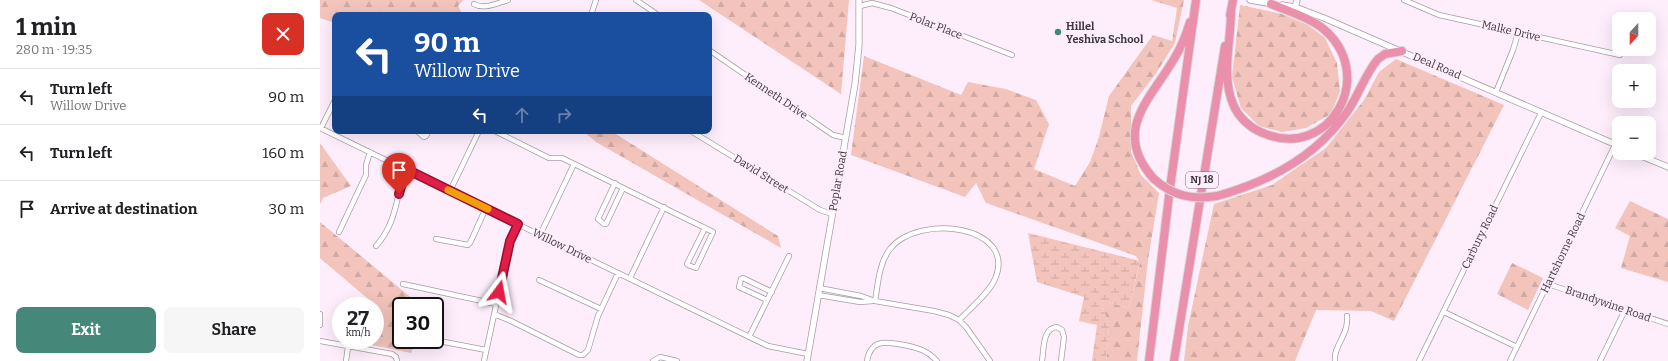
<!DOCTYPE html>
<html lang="en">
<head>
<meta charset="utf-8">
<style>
  body { margin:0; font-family:Bitter,serif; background:#f6f6f6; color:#202124; height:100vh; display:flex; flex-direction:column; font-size:15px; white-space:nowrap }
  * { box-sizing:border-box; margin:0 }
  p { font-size:13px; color:#757577 }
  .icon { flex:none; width:22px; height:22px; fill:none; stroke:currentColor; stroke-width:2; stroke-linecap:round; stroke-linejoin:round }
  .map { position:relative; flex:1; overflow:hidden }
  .drawer { display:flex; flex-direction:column; background:#fff; width:320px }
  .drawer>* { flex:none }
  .banner { position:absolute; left:12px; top:12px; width:380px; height:122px; border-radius:8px; box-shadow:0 4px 16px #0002; background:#1a4fa0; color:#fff; overflow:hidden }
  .needle { width:26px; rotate:201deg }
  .tools { position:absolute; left:1292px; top:12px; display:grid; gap:8px }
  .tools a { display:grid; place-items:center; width:44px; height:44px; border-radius:8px; background:#fff; box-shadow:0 4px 16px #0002; font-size:20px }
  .speed { position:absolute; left:12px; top:297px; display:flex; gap:8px; font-size:20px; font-weight:700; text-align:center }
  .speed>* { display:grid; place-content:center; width:52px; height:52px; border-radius:50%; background:#fff; box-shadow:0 4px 16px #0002; line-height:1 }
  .speed small { font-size:10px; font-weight:400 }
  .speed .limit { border:2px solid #111; border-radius:6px; background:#fff; color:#111 }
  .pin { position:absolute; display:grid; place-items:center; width:34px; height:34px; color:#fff; margin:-41px -17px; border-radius:50% 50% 50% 0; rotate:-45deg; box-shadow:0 0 4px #0007 }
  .pin .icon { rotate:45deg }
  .me { position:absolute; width:44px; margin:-22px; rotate:13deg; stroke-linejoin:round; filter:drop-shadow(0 0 3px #0008) }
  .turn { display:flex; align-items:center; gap:14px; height:84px; padding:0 16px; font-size:18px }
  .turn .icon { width:52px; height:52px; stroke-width:2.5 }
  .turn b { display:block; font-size:28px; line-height:34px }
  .lanes { display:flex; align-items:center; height:38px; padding:0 16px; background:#0003; justify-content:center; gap:20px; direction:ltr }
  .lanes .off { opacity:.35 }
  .round { display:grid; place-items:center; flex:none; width:42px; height:42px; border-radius:8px; background:#f6f6f6 }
  .head { display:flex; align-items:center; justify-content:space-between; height:68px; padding:0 16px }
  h1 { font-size:24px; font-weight:700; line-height:30px }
  .primary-button { display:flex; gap:8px; margin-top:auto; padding:8px 16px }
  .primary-button a { flex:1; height:46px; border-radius:8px; background:#458779; color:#fff; font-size:16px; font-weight:700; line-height:46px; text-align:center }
  .primary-button a+a { background:#f6f6f6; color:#202124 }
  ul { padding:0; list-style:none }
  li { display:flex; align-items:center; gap:12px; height:56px; padding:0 16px; border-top:1px solid #e0e0e0 }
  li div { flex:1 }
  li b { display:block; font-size:15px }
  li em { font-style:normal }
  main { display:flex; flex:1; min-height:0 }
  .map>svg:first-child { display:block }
</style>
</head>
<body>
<main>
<section class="drawer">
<div class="head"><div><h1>1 min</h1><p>280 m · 19:35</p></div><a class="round" style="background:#d93025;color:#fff"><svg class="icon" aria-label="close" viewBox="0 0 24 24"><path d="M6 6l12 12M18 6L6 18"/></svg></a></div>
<ul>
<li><svg class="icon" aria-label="left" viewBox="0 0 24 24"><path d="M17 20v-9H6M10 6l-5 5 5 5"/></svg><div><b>Turn left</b><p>Willow Drive</p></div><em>90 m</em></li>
<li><svg class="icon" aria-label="left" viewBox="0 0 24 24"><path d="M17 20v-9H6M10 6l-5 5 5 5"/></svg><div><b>Turn left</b></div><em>160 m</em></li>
<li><svg class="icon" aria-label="arrive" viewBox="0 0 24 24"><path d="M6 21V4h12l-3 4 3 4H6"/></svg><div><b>Arrive at destination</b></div><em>30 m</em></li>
</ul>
<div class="primary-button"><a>Exit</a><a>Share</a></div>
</section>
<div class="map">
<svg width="1348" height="361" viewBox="0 0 1348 361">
  <defs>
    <pattern id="forest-firs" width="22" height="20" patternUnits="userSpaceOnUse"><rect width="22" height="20" fill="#f2c4bc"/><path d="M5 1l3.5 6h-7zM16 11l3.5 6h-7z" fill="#d1a9a3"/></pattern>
    <pattern id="wetland-marsh" width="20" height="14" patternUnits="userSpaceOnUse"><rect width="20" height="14" fill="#f2c4bc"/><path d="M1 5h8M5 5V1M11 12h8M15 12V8" fill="none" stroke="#d1a9a3"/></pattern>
  </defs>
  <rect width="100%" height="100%" fill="#feeefc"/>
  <path fill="url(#forest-firs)" d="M 0,0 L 143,0 L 138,6 L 143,15 L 15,15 L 15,23 L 0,18 Z
    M 379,0 L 529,0 L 521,94 Z
    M 831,0 L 864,0 L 855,43 L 837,72 L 811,106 L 811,152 L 821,175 L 839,193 L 828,260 L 817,361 L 786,361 L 789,327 L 781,300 L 809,308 L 820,262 L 816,256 L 666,203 L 656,183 L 645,197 L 531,155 L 544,56 L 641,95 L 648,82 L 686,89 L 716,100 L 729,124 L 714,169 L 755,186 L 770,162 L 779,137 L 789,96 L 833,35 L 852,41 L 857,8 Z
    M 920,5 L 962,14 L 988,25 L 1005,38 L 1017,63 L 1020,91 L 1011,114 L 986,128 L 962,132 L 939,126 L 921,108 L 912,77 Z
    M 1076,59 L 1184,105 L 1074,321 L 1051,311 L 996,310 L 975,361 L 864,361 L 868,326 L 894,204 L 952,185 L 1006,148 L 1044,100 L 1059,72 Z
    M 263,131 L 291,131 L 458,236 L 461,248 L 276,142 Z
    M 0,143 L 31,186 L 3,198 L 0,204 Z
    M 1310,201 L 1348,219 L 1348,282 L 1301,268 L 1310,236 L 1295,228 Z
    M 0,222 L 94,300 L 96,306 L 81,306 L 81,340 L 96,340 L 91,353 L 27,340 L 55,340 L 55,306 L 41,306 L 48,299 L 0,258 Z
    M 1192,263 L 1223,278 L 1208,310 L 1177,294 Z"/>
  <path fill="url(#wetland-marsh)" d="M 708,233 L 820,261 L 809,308 L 781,300 L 789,327 L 786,361 L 772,361 L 777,325 L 759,321 L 764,297 L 717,282 Z"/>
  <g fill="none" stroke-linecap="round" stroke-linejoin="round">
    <g stroke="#a99aa7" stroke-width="6">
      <path id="minor" d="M 316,0 L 338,15
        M 1084,0 L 1119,15 L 1300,55
        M 154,4 C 164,10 177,3 188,0
        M 540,6 L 552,3 L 571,8 L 692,55
        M 271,15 L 276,0
        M 389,50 L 513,135 L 526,138
        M 1176,92 L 1193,50 L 1198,33
        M 0,128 L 448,346 L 488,354
        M 1,128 L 15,100
        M 97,131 L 104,137 L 106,136 L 109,131
        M 175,131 L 229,158 L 242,158 L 385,228
        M 371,131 L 500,210 L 512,214
        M 295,183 L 278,219 L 284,224 L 286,224 L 303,188
        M 130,191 L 159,131
        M 385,228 L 393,232 L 376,268 L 368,265 L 367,264 Z
        M 19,232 L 46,175 L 46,165 L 50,152
        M 220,235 L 254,164
        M 116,239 L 148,245 L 150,243 L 166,208
        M 56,246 C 78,221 75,198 86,169
        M 310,278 L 344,207
        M 219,280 L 281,309
        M 83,284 L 176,304
        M 1228,284 L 1348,324
        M 499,288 L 541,296 L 555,301 L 614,311 L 629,315 L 639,320 L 646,327 L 670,361
        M 498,295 L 540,302 L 553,301
        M 447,300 L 419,287 L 421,279 L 423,278 L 452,292
        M 555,301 C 558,284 559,263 570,249 C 598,213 698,225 675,279 C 669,293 650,309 639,320
        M 1124,312 L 1197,347
        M 0,314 L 0,325
        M 174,314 L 191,321 L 259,355 L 263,355 L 268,350 L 278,316 L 298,273
        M 429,337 L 469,256
        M 114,340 L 166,350
        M 0,341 L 72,354 L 76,357 L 77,361
        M 26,361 L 28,347
        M 164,361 L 190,241 L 198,224
        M 333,361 L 340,357 L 357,361
        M 547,361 C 551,338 566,342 584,345 C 598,348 607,350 617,361
        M 722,361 C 724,350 722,328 737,327 L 742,330 L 744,337 L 741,361
        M 1015,361 C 1013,346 1029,335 1027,316
        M 1099,361 L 1221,113
        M 1190,361 L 1295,145
        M 1280,361 L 1305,310"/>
    </g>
    <g stroke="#a99aa7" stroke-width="7">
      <path id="tertiary" d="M 930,0 L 953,4
        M 962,5 L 975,7 L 1004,18 L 1299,146
        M 975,7 L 977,0
        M 1314,153 L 1348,167
        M 487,361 L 535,84 L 539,45 L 539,0"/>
    </g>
    <g stroke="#d9d7d9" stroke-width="10">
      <path id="motorway" d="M 911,11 C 911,42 901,75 913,104 C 918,117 930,128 943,133 C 1010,162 1060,73 1001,27 C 986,16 968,11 951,4
        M 910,15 L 913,0
        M 834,179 C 791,131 830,100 854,59 C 861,48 866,35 870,22
        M 897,196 C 948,182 996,157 1027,112 C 1039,95 1045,74 1058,59 L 1065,54 L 1082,51
        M 829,361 L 850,188 L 876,0
        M 854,361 L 905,46"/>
    </g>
    <use href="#minor" stroke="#fff" stroke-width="4.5"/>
    <use href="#tertiary" stroke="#fff" stroke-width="5.5"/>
    <use href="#motorway" stroke="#ea90ac" stroke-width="8"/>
    <g stroke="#d9d7d9" stroke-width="10" stroke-linecap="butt">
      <path id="motorway-bridge" d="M 834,179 C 853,196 872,200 897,196"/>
    </g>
    <use href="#motorway-bridge" stroke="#ea90ac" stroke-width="8"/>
  </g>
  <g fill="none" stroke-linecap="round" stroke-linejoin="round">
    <g stroke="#92132f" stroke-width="10">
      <path id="route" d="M 79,194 L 86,169 L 198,224 L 190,241 L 179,292"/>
    </g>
    <use href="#route" stroke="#e11d48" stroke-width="7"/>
    <path stroke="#f59e0b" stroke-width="7" d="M 128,190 L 168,209"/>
  </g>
  <circle fill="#458779" stroke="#feeefc" stroke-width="1.5" cx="738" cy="32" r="4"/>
  <g text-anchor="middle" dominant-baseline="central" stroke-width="4" stroke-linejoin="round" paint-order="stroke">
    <rect fill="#feeefc" stroke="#796f78" stroke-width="1" x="866" y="172" width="32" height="16" rx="3"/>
    <g font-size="10" font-weight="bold" fill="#40393f">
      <text x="882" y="180">NJ 18</text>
    </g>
    <g font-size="11" fill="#40393f" stroke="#feeefc">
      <text transform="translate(616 26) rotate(21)">Polar Place</text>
      <text transform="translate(1191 31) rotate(13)">Malke Drive</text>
      <text transform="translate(1117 66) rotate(23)">Deal Road</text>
      <text transform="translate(456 96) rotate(34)">Kenneth Drive</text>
      <text transform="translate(441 174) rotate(32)">David Street</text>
      <text transform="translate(518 181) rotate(-80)">Poplar Road</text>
      <text transform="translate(1160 237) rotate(-64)">Carbury Road</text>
      <text transform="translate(242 246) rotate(26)">Willow Drive</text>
      <text transform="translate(1243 253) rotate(-64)">Hartshorne Road</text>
      <text transform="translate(1288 304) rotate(19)">Brandywine Road</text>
    </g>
    <g font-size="11" font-weight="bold" fill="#40393f" stroke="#feeefc" text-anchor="start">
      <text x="746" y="26">Hillel<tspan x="746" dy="13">Yeshiva School</tspan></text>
    </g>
  </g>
</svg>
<div class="tools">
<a><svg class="needle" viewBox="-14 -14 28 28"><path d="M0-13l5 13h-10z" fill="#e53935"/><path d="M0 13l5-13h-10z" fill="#757577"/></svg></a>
<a>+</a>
<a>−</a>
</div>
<div class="speed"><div>27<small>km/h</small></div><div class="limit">30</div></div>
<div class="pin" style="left:79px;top:194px;background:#d93025"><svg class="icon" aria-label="arrive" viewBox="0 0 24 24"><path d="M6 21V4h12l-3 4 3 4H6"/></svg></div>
<svg class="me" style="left:179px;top:292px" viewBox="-20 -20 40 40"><path d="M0-17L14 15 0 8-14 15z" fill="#e11d48" stroke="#fff" stroke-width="4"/></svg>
<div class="banner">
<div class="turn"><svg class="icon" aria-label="left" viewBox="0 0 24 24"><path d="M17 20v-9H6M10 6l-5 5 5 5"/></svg><div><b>90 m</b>Willow Drive</div></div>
<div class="lanes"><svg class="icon" aria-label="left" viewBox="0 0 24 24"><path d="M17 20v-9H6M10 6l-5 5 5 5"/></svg><svg class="icon off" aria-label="ahead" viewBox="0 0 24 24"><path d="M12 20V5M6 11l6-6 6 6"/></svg><svg class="icon off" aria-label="right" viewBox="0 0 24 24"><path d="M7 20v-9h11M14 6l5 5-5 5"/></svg></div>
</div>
</div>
</main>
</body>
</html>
